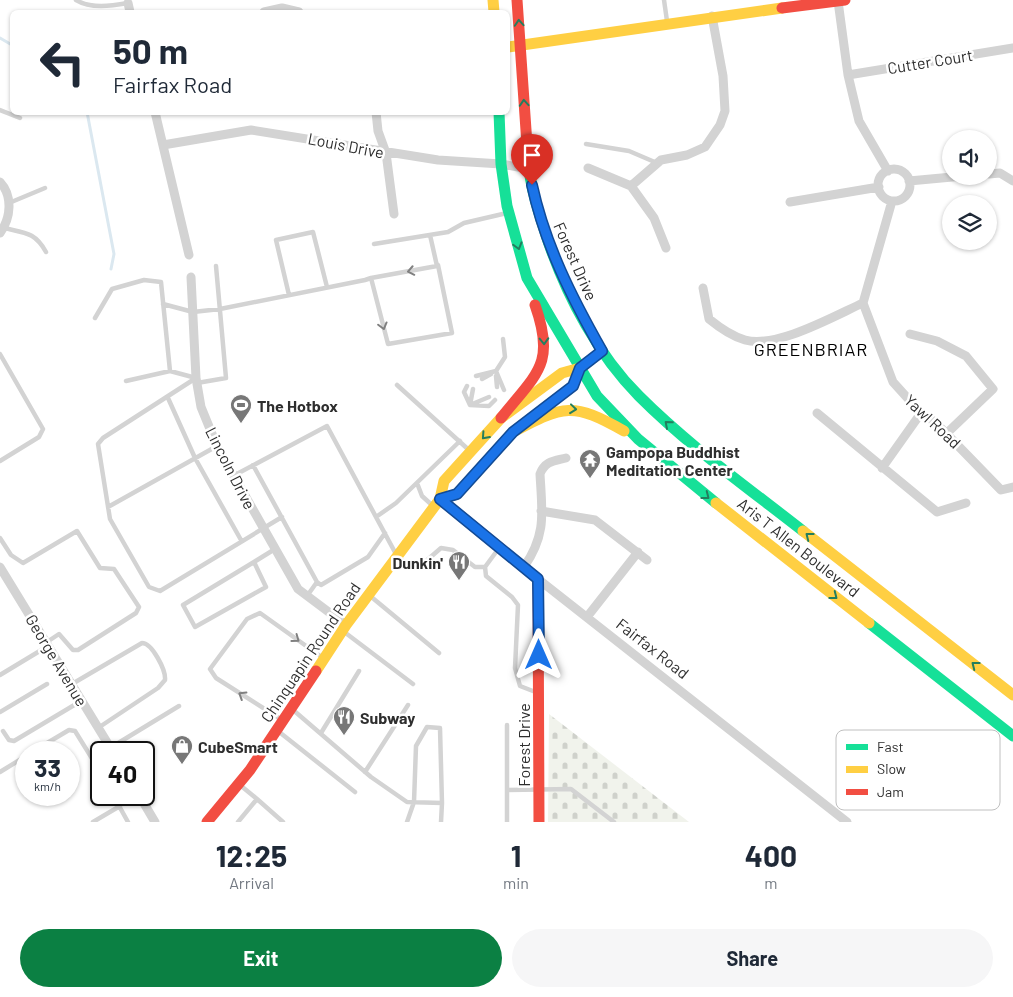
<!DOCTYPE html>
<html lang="en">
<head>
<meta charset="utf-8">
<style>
  body { margin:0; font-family:Barlow,sans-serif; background:#f6f6f7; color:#1f2937; height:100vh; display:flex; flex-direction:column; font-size:19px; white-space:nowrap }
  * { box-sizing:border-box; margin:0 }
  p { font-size:16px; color:#747a83 }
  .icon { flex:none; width:28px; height:28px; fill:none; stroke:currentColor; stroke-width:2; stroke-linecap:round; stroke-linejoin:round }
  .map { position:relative; height:822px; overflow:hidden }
  .side { display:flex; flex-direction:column; background:#fff; flex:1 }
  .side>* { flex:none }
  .hud { position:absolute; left:10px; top:10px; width:500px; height:105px; border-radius:8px; box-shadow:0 1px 4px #0004; background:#fff; color:#1f2937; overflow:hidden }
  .buttons { position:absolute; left:942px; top:130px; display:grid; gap:10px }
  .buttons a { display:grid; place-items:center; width:55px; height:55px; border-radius:50%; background:#fff; box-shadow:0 1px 4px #0004; font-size:25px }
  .speed { position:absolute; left:15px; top:741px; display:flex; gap:10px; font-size:25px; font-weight:700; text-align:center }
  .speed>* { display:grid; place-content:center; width:65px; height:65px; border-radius:50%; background:#fff; box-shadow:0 1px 4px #0004; line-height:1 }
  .speed small { font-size:12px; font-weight:400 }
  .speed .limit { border:2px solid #111; border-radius:8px; background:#fff; color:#111 }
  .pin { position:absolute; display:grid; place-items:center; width:42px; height:42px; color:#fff; margin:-51px -21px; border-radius:50% 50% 50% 0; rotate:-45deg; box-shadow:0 0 5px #0007 }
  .pin .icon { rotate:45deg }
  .me { position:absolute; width:55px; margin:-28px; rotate:0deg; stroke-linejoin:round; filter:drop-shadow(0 0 4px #0008) }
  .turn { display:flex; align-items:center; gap:18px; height:105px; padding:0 20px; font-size:22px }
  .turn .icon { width:65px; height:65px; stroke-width:2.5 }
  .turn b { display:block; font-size:35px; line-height:42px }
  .eta { display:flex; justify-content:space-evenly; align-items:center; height:85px; text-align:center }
  .eta b { font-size:30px; font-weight:700; line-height:35px }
  .cta { display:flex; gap:10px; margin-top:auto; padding:10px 20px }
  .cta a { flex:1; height:58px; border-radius:30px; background:#0b8043; color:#fff; font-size:20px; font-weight:700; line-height:58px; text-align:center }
  .cta a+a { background:#f6f6f7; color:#1f2937 }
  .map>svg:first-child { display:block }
</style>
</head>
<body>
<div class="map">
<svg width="1013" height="822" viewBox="0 0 1013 822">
  <defs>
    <pattern id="cemetery-stones" width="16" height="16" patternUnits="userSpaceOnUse" patternTransform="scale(1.25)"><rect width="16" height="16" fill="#f1f3ec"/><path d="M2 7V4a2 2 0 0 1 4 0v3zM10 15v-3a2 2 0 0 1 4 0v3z" fill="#cfd1cb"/></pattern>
  </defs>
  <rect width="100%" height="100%" fill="#fff"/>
  <path fill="url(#cemetery-stones)" d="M 549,714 L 689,822 L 548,822 Z"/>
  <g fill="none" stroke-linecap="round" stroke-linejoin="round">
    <path stroke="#dbe8f0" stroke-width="3" d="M 0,38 L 12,45
      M 87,112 L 114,254 L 111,269"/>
    <path stroke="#d3d3d3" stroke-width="4.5" d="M 76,0 C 91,9 111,6 128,3
      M 664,0 L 667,21
      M 0,110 L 20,118
      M 586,144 L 629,151 L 657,163
      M 9,203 L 45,188
      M 4,228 C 25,233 35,232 46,252
      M 430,235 L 437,266
      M 374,244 L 448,232 L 464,223 L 507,213
      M 289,295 L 276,240 L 313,232 L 327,287
      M 163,304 L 193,312 L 220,309 L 365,280 L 371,278 L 437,266 L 438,265 L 452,333 L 388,344 L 371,278
      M 95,318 L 112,289 L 144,280 L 161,282 L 170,371
      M 0,354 L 43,429 L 39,437 L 0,461
      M 496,371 L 505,357 L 503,339
      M 476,376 L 496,371 L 504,390
      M 496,376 L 497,387
      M 196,378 L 103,438 L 98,444 L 110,519 L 149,587 L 160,591 L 282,517
      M 482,379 L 491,374
      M 126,381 L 170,371 L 196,378
      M 197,383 L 226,378 L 216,266
      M 397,385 L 470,451
      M 467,386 L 464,392 L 470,405 L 489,406 L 495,400
      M 473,389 L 470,405 L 489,397
      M 168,398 L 195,458 L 241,540
      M 253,465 L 317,582 L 321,585 L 368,557 L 385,533
      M 233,476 L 327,426 L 397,556 L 409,566 L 418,568 L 441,548 L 453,550 L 475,567 L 485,567
      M 417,483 L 422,496 L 433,506
      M 108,507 L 217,446
      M 376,517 L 396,503 L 460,441
      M 0,538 L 11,555 L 23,563 L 77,531 L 100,568 L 114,569 L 139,607 L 136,613 L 78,650 L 73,650 L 59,634 L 47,642
      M 499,548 L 485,567 L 486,576 L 512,597 L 518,605 L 515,668 L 520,686 L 538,693
      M 254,562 L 183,605 L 195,627 L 266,587 L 254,562 L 275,549
      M 369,595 L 439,653
      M 307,596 L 317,582
      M 343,631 L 413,684
      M 0,675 L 48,646
      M 72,684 L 142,643 C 152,643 166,670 165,680 L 158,688 L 98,728
      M 292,709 L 371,777 L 407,802 L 442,803 L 441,822
      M 0,712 L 47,684
      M 282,720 L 216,678 L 210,669 L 247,619 L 260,613 L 323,658
      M 3,731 L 9,740 L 14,741 L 81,701
      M 278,731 L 355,792
      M 321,733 L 359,671
      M 110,748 L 179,706
      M 32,752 L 69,730 L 75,731 L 101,773
      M 0,772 L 26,756
      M 365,772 L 408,705
      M 507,790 L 571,789 L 614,822
      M 113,795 L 128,822
      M 257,799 L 283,822
      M 93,822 L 120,806
      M 238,822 L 257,799 L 240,785
      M 407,822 L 414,802 L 416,746 L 427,727 L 440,728 L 442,803
      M 507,822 L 507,725"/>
    <path stroke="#d3d3d3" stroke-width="9" d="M 838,1 L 848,75 L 859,121 L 888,171
      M 128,3 L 130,12
      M 264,12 L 282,8 L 299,12
      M 848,75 L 1013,48
      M 155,112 L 189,255
      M 376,112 L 378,131 L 386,153 L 394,214
      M 163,145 L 251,130 L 438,160 L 501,164 L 529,169
      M 588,168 L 631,186 L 654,218 L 666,248
      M878 185a16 16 0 1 1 32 0a16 16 0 1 1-32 0Z
      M 989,174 L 1000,173 L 1013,181
      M 909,181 L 963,176
      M 0,182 C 13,196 11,218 0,233
      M 631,186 L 661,160 L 687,155 L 705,147 L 720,125 L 725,111 L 723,76 L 712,16
      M 892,201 L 863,303 L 893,382 L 921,413 L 935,422 L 1001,490 L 1013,487
      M 790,202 L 879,187
      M 191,277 L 196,378 L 201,407 L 217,446 L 298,589 L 346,625
      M 703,288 L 709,319 C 720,328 731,336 745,340 C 776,349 834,316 863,303
      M 910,334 L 937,341 L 966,356 L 993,389 L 947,433
      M 817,413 L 937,512 L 966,503
      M 882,468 L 921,413
      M 541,511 L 595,520 L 647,560
      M 0,567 L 113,752
      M 524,567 C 547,534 542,512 540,474 C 545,461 554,461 566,458
      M 538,579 L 847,822
      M 587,617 L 638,552
      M 139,795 L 155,822"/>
    <path stroke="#16e098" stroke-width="11" d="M 499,112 L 501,164 L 507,206 L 527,278 L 597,396 L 638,439 L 716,503
      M 528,159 C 530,188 540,217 549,244 C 568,298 598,355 639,396 C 689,446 747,487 803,531
      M 869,623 L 1013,736"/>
    <path stroke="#ffcf43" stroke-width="11" d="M 493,0 L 494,12
      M 508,47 L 782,8
      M 513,432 C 564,405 573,402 624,431
      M 440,499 L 457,494 L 513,432 L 573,386 L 580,368
      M 716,503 L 869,623
      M 803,531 L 1013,695
      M 316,671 L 346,625 L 440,499 L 444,481 L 501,418 L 562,373 L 580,368 L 602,351"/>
    <path stroke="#f24e42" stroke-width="11" d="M 517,0 L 528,159
      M 782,8 L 845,0
      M 501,418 C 537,373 556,364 535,305
      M 440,499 L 538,579 L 539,822
      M 207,822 L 250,770 L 316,671"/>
  </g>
  <defs><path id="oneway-chevron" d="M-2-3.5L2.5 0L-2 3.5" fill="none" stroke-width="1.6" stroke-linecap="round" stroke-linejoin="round" transform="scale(1.25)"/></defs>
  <g stroke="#237e5e">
    <use href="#oneway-chevron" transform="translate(519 23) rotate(-94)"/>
    <use href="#oneway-chevron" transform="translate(524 103) rotate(-94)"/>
    <use href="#oneway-chevron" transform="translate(518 246) rotate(74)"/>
    <use href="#oneway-chevron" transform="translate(544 341) rotate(88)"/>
    <use href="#oneway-chevron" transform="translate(573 409) rotate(6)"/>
    <use href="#oneway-chevron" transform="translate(668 424) rotate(-139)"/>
    <use href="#oneway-chevron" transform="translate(485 436) rotate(132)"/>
    <use href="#oneway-chevron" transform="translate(706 496) rotate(38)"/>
    <use href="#oneway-chevron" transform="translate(809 536) rotate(-142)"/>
    <use href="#oneway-chevron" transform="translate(834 596) rotate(38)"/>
    <use href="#oneway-chevron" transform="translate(975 665) rotate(-142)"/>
  </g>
  <g stroke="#808080">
    <use href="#oneway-chevron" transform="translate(411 271) rotate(169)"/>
    <use href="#oneway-chevron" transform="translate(383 326) rotate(75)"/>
    <use href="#oneway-chevron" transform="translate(296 639) rotate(36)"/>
    <use href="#oneway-chevron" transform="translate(242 695) rotate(-148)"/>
  </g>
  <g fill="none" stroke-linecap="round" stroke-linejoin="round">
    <g stroke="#114b97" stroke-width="12">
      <path id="route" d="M 532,185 C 545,245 572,298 602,351 L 580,368 L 573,386 L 513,432 L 457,494 L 440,499 L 538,579 L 539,655"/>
    </g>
    <use href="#route" stroke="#1a73e8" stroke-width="9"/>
  </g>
  <defs>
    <g id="stadium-pin" transform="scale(1.125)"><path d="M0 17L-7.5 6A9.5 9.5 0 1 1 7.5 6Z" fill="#777" stroke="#fff"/><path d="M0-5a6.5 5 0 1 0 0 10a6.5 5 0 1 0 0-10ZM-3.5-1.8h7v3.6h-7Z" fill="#fff"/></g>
    <g id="temple-pin" transform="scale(1.125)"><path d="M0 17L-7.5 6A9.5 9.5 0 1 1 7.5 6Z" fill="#777" stroke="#fff"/><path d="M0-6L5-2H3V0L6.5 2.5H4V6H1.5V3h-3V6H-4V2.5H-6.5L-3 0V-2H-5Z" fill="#fff"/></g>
    <g id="restaurant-pin" transform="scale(1.125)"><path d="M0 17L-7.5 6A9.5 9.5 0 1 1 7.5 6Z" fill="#777" stroke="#fff"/><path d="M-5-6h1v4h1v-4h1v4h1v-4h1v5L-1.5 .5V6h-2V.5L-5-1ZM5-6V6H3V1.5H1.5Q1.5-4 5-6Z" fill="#fff"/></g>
    <g id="shop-pin" transform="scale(1.125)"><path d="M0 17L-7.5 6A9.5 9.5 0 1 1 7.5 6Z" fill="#777" stroke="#fff"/><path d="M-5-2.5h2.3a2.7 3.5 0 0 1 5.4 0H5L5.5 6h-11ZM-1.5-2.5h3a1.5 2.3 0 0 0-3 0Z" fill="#fff"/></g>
  </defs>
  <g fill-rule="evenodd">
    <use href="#stadium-pin" x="241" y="405"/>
    <use href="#temple-pin" x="590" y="460"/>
    <use href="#restaurant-pin" x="459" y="562"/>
    <use href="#restaurant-pin" x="344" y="717"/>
    <use href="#shop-pin" x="182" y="746"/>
  </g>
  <g text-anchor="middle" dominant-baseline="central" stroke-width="5" stroke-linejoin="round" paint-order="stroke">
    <g font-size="16" fill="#2e2e2e" stroke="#fff">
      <text transform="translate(930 61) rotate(-9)">Cutter Court</text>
      <text transform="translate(346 145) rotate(11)">Louis Drive</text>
      <text transform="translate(576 261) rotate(66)">Forest Drive</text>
      <text transform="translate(933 421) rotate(43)">Yawl Road</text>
      <text transform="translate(231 468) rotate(63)">Lincoln Drive</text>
      <text transform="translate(799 547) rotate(38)">Aris T Allen Boulevard</text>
      <text transform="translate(653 648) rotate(38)">Fairfax Road</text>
      <text transform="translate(310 652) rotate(-56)">Chinquapin Round Road</text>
      <text transform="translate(57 660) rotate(59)">George Avenue</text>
      <text transform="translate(523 745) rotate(-90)">Forest Drive</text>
    </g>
    <g font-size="16" font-weight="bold" fill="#2e2e2e" stroke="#fff" text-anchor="start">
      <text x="257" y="405">The Hotbox</text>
      <text x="606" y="451">Gampopa Buddhist<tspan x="606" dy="18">Meditation Center</tspan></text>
      <text x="443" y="562" text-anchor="end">Dunkin'</text>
      <text x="360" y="717">Subway</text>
      <text x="198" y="746">CubeSmart</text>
    </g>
    <g font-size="18" letter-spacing="1" fill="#000" stroke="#fff">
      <text x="811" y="349">GREENBRIAR</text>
    </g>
  </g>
  <rect x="836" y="730" width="164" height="80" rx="8" fill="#fff" stroke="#c0c0c0" stroke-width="1"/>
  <rect x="846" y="744" width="22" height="6" fill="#16e098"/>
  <rect x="846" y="766" width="22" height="7" fill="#ffcf43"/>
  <rect x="846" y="789" width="22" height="6" fill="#f24e42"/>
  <g font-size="14" fill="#2e2e2e">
    <text x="877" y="752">Fast</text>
    <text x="877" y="774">Slow</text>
    <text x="877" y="797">Jam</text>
  </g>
</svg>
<div class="buttons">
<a><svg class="icon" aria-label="sound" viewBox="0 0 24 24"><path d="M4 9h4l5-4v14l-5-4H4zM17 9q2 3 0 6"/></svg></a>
<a><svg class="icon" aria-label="layers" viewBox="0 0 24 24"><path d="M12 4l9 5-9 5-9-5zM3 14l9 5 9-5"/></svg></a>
</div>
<div class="speed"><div>33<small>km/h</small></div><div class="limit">40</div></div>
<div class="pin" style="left:532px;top:185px;background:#d93025"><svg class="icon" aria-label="arrive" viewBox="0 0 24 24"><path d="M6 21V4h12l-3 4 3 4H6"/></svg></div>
<svg class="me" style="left:539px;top:655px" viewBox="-20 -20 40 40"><path d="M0-17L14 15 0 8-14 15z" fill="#1a73e8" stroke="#fff" stroke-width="4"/></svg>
<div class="hud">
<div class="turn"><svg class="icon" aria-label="left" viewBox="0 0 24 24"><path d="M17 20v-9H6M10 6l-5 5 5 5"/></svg><div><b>50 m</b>Fairfax Road</div></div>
</div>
</div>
<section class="side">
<div class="eta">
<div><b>12:25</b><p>Arrival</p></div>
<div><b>1</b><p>min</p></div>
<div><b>400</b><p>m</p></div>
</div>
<div class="cta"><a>Exit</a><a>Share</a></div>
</section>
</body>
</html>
